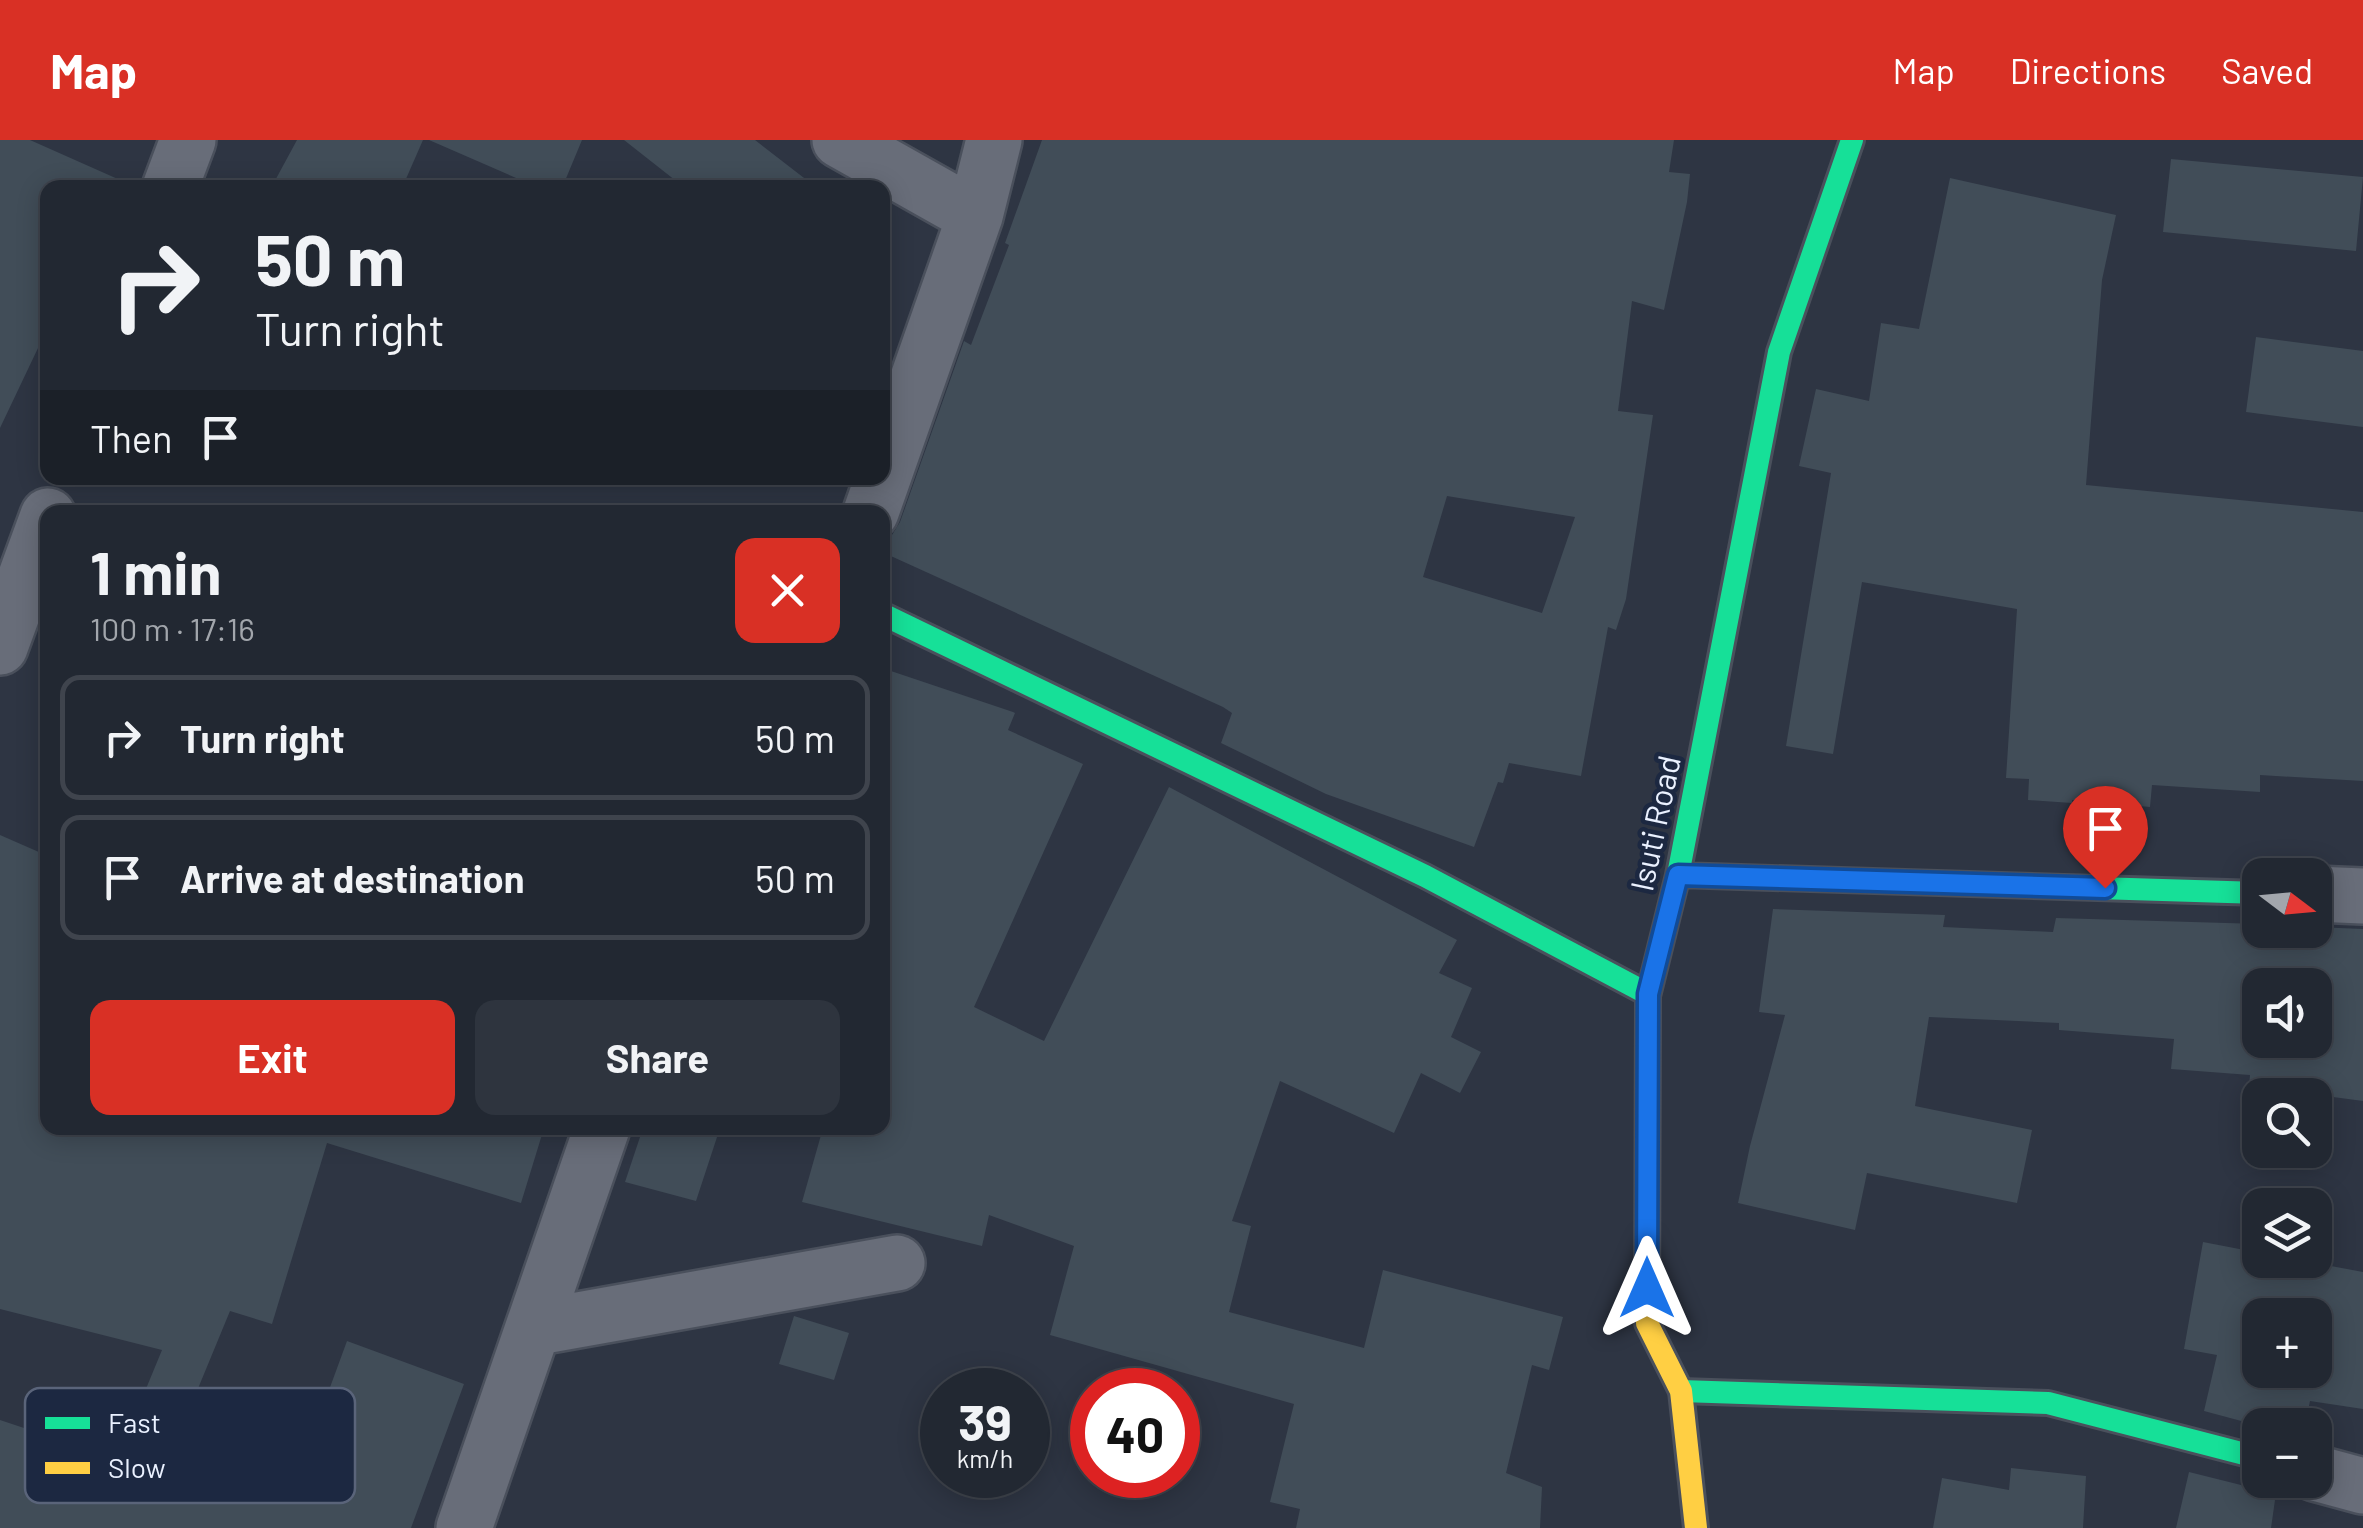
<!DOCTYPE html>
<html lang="en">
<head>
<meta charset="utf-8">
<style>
  body { margin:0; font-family:Barlow,sans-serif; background:#2e343e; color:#f1f3f6; height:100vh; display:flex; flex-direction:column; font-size:38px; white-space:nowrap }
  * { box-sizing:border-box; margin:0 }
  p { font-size:32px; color:#a2a6ac }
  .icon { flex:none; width:55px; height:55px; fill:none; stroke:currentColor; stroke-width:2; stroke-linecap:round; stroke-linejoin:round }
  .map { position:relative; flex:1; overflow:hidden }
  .side { position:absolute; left:40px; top:365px; width:850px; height:630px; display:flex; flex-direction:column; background:#222832; border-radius:20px; box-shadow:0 5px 25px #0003,0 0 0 2px #3f444d }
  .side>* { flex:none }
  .hud { position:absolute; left:40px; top:40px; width:850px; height:305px; border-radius:20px; box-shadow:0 5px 25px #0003,0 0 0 2px #3f444d; background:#222832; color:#f1f3f6; overflow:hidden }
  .needle { width:65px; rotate:106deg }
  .tools { position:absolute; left:2242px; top:718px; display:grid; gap:20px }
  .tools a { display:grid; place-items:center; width:90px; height:90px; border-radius:20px; background:#222832; box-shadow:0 5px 25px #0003,0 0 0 2px #3f444d; font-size:50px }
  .speed { position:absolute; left:920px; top:1228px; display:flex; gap:20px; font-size:50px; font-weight:700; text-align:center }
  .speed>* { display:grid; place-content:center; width:130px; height:130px; border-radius:50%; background:#222832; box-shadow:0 5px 25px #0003,0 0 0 2px #3f444d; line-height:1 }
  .speed small { font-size:25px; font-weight:400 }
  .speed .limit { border:15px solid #d22; background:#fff; color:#111 }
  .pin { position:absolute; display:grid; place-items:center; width:85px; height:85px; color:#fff; margin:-102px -42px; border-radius:50% 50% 50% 0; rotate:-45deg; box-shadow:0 0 10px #0007 }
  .pin .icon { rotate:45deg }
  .me { position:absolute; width:110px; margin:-55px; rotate:0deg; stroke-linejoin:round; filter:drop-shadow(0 0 8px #0008) }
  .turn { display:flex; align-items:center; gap:35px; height:210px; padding:0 50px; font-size:45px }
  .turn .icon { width:130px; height:130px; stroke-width:2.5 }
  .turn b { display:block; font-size:70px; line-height:85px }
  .then { display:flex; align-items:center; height:95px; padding:0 50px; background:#0003; gap:20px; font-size:38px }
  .round { display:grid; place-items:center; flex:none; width:105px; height:105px; border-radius:20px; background:#2e343e }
  .headline { display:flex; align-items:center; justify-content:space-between; height:170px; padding:0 50px }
  h1 { font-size:60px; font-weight:700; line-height:75px }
  .action { display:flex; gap:20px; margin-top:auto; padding:20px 50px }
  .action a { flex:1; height:115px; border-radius:20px; background:#d93025; color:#fff; font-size:40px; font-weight:700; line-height:115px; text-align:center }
  .action a+a { background:#2e343e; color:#f1f3f6 }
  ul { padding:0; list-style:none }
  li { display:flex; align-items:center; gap:30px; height:125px; margin:0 20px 15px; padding:0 30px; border:5px solid #3f444d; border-radius:20px }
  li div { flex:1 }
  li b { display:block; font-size:38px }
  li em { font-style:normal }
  header { display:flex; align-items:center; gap:60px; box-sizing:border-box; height:140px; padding:0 50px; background:#d93025; color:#fff }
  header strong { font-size:48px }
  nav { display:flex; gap:55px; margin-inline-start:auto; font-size:35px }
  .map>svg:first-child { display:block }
</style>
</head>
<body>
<header>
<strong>Map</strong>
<nav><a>Map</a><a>Directions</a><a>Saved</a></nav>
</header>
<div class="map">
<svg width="2363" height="1388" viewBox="0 0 2363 1388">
  <rect width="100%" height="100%" fill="#2e3543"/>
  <path fill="#414d58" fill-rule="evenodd" d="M 0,0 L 30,0 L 138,48 L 48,48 L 48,187 L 0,288 Z
    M 297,0 L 423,0 L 402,48 L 271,48 Z
    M 429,0 L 582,0 L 562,48 L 539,48 Z
    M 624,0 L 755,0 L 817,48 L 685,48 Z
    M 1042,0 L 1674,0 L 1669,32 L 1690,34 L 1687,62 L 1664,170 L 1632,161 L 1618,271 L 1653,275 L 1626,459 L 1616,490 L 1608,487 L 1581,636 L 1509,623 L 1503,643 L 1498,642 L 1474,707 L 1326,654 L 1221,603 L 1232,573 L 1223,567 L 882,412 L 882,400 L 892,395 L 900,382 L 964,201 L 971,205 L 1009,105 L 1005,103 ZM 1447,356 L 1575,377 L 1542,473 L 1423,437 Z
    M 2171,19 L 2363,37 L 2356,111 L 2163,92 Z
    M 1950,38 L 2116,75 L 2102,140 L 2086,345 L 2363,372 L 2363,641 L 2260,635 L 2260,652 L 2152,645 L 2150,667 L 2072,660 L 2072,663 L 2028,660 L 2029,639 L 2006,638 L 2017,469 L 1862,442 L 1833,614 L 1786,606 L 1831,333 L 1799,326 L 1816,249 L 1869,261 L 1881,183 L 1919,189 Z
    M 2256,197 L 2363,211 L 2363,287 L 2246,272 Z
    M 882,528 L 1013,572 L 1015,573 L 1008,590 L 1083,624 L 974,867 L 1044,901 L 1169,647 L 1457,800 L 1439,833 L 1472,848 L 1451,897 L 1481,912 L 1460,953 L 1421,933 L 1394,993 L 1280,941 L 1232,1081 L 1251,1086 L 1229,1172 L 1364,1208 L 1383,1130 L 1563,1177 L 1549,1230 L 1532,1225 L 1506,1333 L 1542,1347 L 1540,1388 L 1296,1388 L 1300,1369 L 1270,1362 L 1294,1264 L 1050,1195 L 1074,1106 L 989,1075 L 982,1106 L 802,1062 L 823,988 L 882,988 Z
    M 0,695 L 48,716 L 48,988 L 544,988 L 521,1063 L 327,1003 L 272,1184 L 230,1171 L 185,1280 L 303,1321 L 347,1201 L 464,1244 L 411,1388 L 0,1388 L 0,1280 L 117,1319 L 162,1210 L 0,1169 Z
    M 1773,769 L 1945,775 L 1943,787 L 2053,792 L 2056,778 L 2260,784 L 2260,790 L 2315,790 L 2315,787 L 2363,789 L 2363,961 L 2249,946 L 2250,935 L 2171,929 L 2174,899 L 2059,890 L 2059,883 L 1929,877 L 1915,966 L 2032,990 L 2017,1063 L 1867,1033 L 1855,1090 L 1738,1063 L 1750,1006 L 1785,875 L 1759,872 ZM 2260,845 L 2315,845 L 2315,900 L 2260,900 Z
    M 643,988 L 720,988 L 696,1061 L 625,1042 Z
    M 2203,1102 L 2260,1113 L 2260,1120 L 2299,1120 L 2363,1132 L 2363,1269 L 2310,1261 L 2305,1285 L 2260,1286 L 2204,1271 L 2217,1215 L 2184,1209 ZM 2260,1175 L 2315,1175 L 2315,1230 L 2260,1230 Z
    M 794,1176 L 849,1193 L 834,1240 L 779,1224 Z
    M 2011,1328 L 2086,1336 L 2083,1388 L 1933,1388 L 1942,1338 L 2009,1350 Z
    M 2189,1332 L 2253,1348 L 2267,1348 L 2285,1340 L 2283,1354 L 2276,1353 L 2271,1388 L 2176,1388 Z"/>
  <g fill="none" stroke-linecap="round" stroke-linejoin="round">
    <g stroke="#4a505c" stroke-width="60">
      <path id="street" d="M 840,0 L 975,76
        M 170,48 L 188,0
        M 871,372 L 975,76 L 994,0
        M 0,507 L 48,376
        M 2315,754 L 2363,756
        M 533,1188 L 897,1123
        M 2315,1333 L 2363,1346
        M 464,1388 L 602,988"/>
    </g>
    <g stroke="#4a505c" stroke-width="28">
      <path id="fast" d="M 882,474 L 1425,736 L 1648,854
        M 1678,735 L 2260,753
        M 1648,856 L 1678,735 L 1779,212 L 1852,0
        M 1681,1251 L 2048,1263 L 2260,1318"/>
    </g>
    <g stroke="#4a505c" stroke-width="28">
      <path id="slow" d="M 1648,856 L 1647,1183 L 1681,1251 L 1696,1388"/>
    </g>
    <use href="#street" stroke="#686d79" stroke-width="55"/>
    <use href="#fast" stroke="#16e098" stroke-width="22"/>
    <use href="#slow" stroke="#ffcf43" stroke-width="22"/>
  </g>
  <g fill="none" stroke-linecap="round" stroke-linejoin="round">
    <g stroke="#114b97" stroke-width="25">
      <path id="route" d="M 1647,1148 L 1648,854 L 1678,735 L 2105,748"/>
    </g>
    <use href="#route" stroke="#1a73e8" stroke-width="18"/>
  </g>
  <g text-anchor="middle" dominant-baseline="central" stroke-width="9" stroke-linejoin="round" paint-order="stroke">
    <g font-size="32" fill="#eaf1ff" stroke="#1c2841">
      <text transform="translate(1654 683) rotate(-78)">Isuti Road</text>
    </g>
  </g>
  <rect x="25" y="1248" width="330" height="115" rx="15" fill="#1c2841" stroke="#5a647a" stroke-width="2.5"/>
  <rect x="45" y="1277" width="45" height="12" fill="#16e098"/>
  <rect x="45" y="1322" width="45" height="12" fill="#ffcf43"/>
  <g font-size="28" fill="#eaf1ff">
    <text x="108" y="1293">Fast</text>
    <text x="108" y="1338">Slow</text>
  </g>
</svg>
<div class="tools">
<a><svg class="needle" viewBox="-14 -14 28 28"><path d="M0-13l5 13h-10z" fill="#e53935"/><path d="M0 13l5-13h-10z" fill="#a2a6ac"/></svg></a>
<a><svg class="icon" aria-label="sound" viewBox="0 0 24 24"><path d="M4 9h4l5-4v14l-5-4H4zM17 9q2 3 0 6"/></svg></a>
<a><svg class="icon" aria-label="search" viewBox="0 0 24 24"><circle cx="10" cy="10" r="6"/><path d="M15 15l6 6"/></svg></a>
<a><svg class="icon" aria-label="layers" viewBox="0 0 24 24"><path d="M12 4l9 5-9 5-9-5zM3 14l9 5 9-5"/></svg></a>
<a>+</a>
<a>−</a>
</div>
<div class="speed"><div>39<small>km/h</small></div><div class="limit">40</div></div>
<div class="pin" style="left:2105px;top:748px;background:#d93025"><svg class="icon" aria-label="arrive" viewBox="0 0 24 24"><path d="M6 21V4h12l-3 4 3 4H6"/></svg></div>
<svg class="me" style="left:1647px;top:1148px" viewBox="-20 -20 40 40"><path d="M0-17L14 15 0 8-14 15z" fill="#1a73e8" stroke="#fff" stroke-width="4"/></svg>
<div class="hud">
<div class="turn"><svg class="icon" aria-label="right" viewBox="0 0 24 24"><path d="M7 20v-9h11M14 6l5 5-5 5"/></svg><div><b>50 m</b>Turn right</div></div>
<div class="then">Then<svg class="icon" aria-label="arrive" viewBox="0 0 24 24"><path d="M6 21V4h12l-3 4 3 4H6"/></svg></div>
</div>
<section class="side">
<div class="headline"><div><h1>1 min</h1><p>100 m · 17:16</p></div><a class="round" style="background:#d93025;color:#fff"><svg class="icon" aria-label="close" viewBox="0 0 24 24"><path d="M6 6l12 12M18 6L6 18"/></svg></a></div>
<ul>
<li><svg class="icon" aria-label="right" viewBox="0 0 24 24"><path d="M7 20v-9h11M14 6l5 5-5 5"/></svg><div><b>Turn right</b></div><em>50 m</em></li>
<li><svg class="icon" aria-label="arrive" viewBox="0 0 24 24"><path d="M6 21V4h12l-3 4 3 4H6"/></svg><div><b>Arrive at destination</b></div><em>50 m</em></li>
</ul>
<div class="action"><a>Exit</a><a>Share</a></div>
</section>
</div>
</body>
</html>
